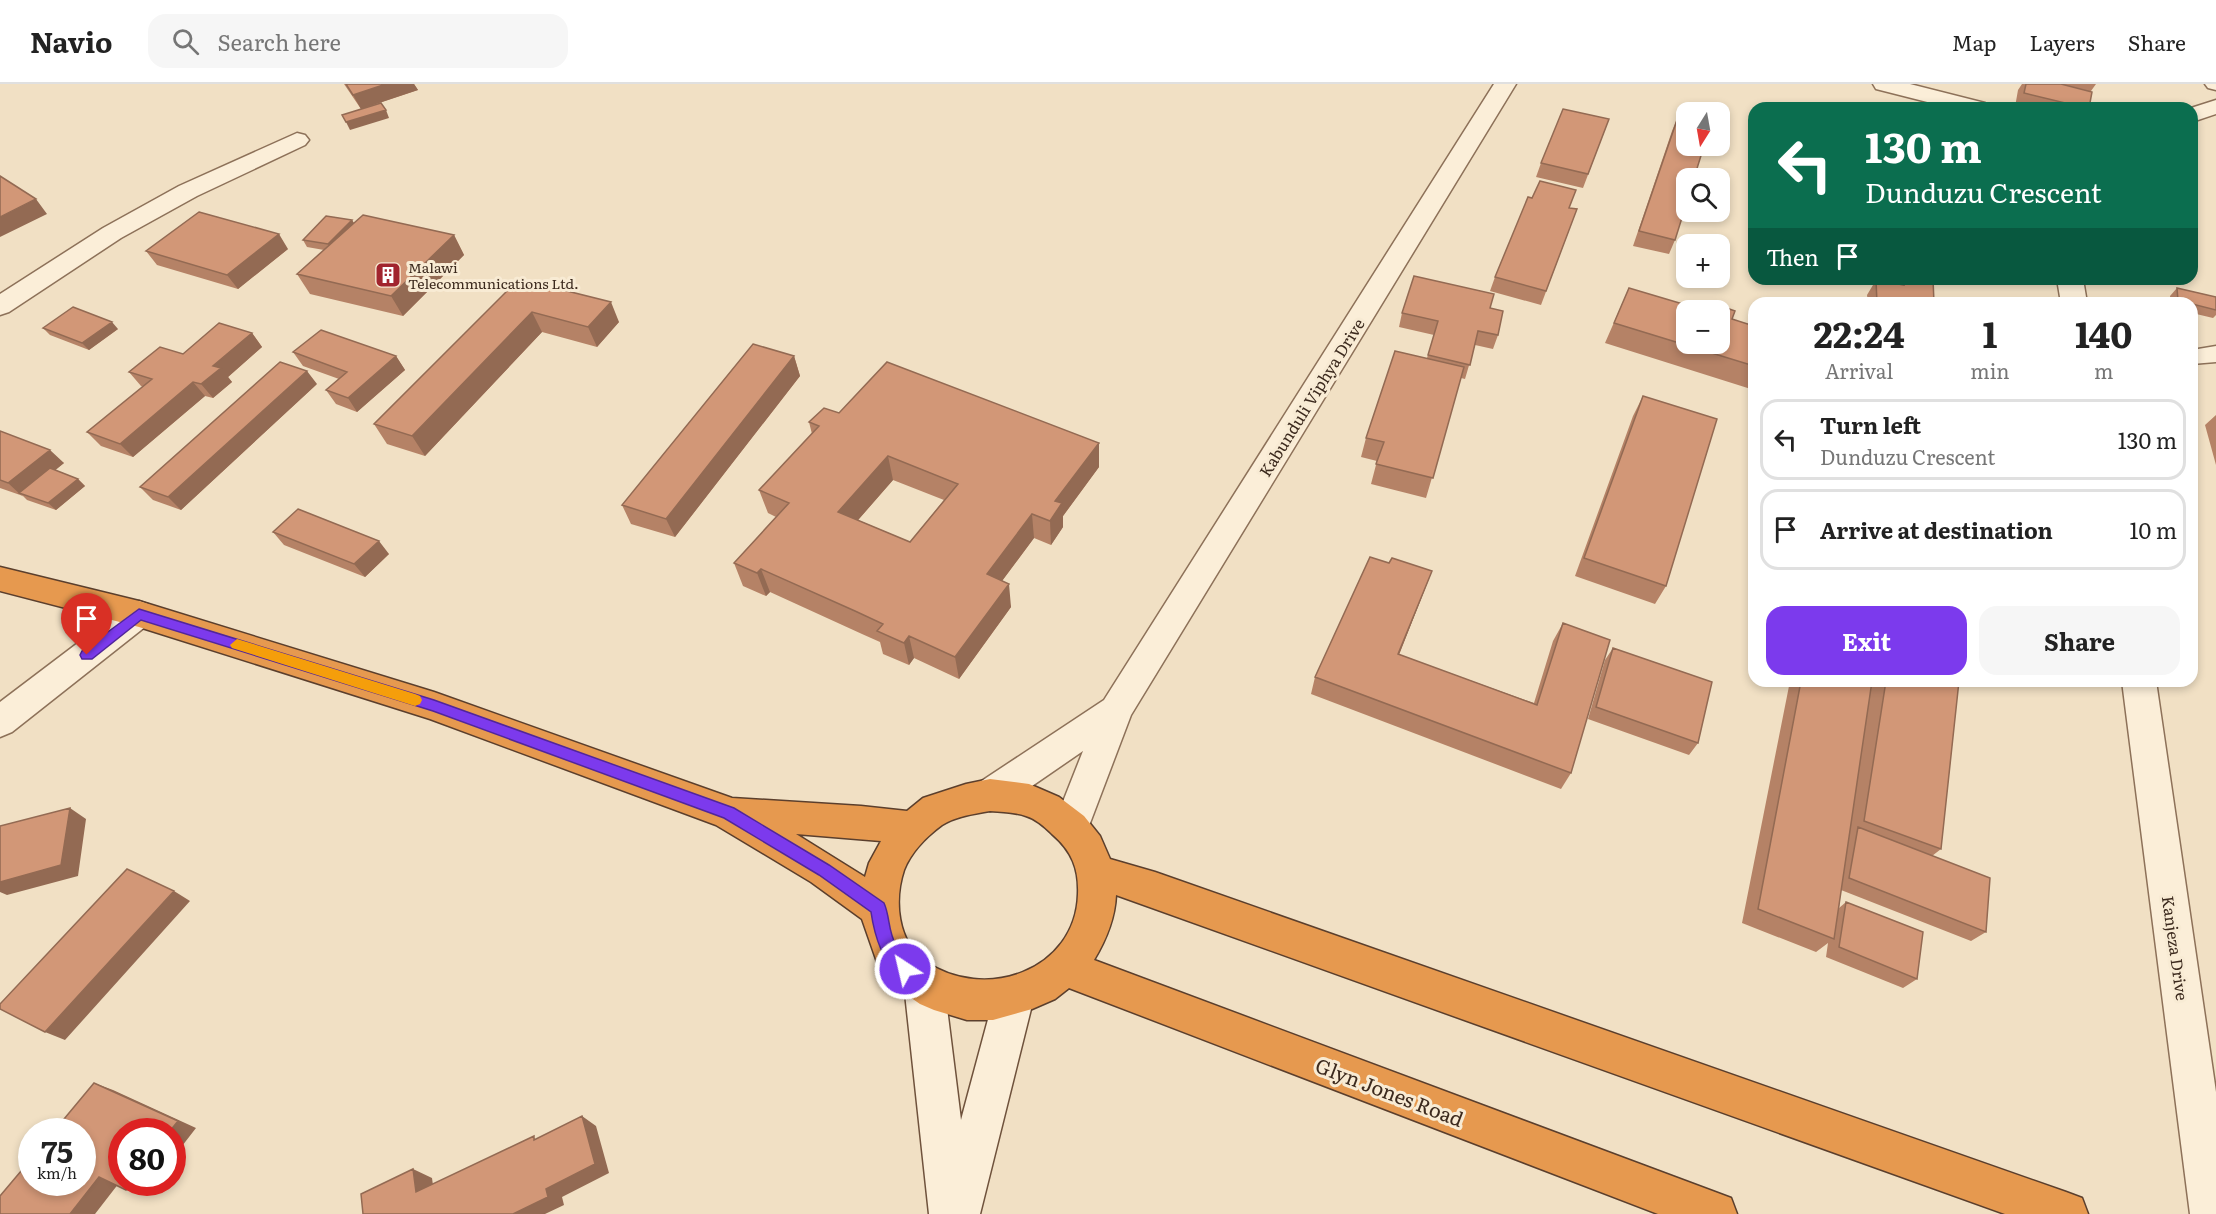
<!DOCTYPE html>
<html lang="en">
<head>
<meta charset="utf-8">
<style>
  body { margin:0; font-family:Literata,serif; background:#f6f6f6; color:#222; height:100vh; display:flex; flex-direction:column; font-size:22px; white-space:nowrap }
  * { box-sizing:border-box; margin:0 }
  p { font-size:20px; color:#767676 }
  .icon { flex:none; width:33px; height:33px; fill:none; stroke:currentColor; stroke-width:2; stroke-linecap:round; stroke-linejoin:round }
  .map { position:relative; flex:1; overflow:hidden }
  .details { position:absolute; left:1748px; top:213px; width:450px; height:390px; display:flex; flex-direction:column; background:#fff; border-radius:18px; box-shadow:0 3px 9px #0003 }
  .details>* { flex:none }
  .hud { position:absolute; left:1748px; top:18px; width:450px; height:183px; border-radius:18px; box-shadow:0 3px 9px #0003; background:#0b6e4f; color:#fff; overflow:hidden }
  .needle { width:39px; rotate:191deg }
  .controls { position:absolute; left:1676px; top:18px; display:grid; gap:12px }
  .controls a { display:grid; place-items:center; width:54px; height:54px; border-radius:12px; background:#fff; box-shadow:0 3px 9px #0003; font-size:30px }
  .speed { position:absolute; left:18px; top:1034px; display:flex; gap:12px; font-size:30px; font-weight:700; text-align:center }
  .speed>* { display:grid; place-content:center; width:78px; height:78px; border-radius:50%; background:#fff; box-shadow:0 3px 9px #0003; line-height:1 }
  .speed small { font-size:15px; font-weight:400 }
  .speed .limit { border:9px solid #d22; background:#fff; color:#111 }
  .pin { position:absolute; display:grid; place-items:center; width:51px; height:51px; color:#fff; margin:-62px -26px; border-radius:50% 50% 50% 0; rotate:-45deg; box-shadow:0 0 6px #0007 }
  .pin .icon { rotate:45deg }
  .me { position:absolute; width:66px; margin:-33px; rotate:325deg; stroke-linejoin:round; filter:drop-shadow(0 0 4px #0008) }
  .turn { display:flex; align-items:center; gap:21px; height:126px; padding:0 18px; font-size:27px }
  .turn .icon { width:78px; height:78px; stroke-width:2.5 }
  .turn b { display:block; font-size:42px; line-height:51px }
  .then { display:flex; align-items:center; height:57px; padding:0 18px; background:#0003; gap:12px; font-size:22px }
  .eta { display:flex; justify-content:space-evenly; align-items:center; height:102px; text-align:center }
  .eta b { font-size:36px; font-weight:700; line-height:42px }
  .cta { display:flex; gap:12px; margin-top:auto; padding:12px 18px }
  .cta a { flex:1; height:69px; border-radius:18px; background:#7c3aed; color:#fff; font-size:24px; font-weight:700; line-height:69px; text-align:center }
  .cta a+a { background:#f6f6f6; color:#222 }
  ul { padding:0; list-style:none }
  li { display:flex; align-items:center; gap:18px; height:81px; margin:0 12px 9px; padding:0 6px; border:3px solid #e0e0e0; border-radius:18px }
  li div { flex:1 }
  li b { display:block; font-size:22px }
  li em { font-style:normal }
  header { display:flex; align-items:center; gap:36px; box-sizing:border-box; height:84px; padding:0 30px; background:#fff; border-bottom:2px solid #e0e0e0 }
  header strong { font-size:28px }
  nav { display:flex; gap:33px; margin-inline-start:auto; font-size:21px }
  .search { width:420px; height:54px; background:#f6f6f6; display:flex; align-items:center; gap:15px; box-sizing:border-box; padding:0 21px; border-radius:18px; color:#767676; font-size:22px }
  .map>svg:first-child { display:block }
</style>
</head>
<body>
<header>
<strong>Navio</strong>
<div class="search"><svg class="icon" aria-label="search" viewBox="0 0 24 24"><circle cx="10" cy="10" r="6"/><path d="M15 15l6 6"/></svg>Search here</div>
<nav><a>Map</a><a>Layers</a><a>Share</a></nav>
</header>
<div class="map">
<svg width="2216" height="1130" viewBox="0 0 2216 1130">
  <rect width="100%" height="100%" fill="#f1e0c4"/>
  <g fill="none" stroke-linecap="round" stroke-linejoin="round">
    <g stroke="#8d7159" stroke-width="3">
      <path id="lane" d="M 2205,0 L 2216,0 L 2216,6 L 2208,4 Z
        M 2216,262 L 2216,278 L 2192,280 L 2192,266 Z"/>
    </g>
    <g stroke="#8d7159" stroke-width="3">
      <path id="street" d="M 1494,0 L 1516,0 L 1131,631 L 1084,755 L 1071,759 L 1058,755 L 1053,743 L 1083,667 L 1003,722 L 990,727 L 977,722 L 972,711 L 977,700 L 1104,616 Z
        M 1873,0 L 1910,0 L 1985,19 L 1988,24 L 1951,24 L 1876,5 Z
        M 2216,16 L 2216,30 L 2192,38 L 2191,24 Z
        M 297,49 L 305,51 L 309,56 L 305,61 L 197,112 L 121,154 L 9,228 L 0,231 L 0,210 L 103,144 L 179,102 Z
        M 2057,195 L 2083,195 L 2087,219 L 2061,219 Z
        M 139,517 L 150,521 L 155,530 L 150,539 L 12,648 L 0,653 L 0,618 L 128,521 Z
        M 2122,597 L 2156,597 L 2216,1008 L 2216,1130 L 2190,1130 Z"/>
    </g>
    <g stroke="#6f523c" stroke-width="3">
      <path id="secondary" d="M 924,881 L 938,886 L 944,900 L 961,1036 L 994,913 L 1000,899 L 1014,893 L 1028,899 L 1034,913 L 980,1130 L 929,1130 L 904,900 L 910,886 Z"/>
    </g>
    <g stroke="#5b3f2d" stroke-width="3">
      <path id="highway" d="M 0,483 L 139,517 L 434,608 L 732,714 L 861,722 L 907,727 L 923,714 L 966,700 L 990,695 L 1029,700 L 1059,713 L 1084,732 L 1100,752 L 1110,775 L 1155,788 L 2066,1108 L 2082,1114 L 2088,1130 L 2005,1130 L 1116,811 C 1115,835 1106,856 1094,876 L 1715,1108 L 1731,1114 L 1737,1130 L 1658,1130 L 1069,904 L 1055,915 L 1032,925 L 993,936 L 967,936 L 934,926 L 920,920 L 894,902 L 877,878 L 862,835 L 811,798 L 716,741 L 430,635 L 139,543 L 0,507 ZM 990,727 C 1002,728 1015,728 1026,732 C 1036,735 1045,743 1052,750 C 1072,767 1079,785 1078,810 C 1076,887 984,919 925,877 C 897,857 894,816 904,786 C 911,768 927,752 942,741 C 956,732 974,730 990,727 ZM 796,750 L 881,757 L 869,779 L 865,793 Z"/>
    </g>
    <use href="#lane" fill="#fbeed8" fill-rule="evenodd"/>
    <use href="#street" fill="#fbeed8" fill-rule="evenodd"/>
    <use href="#secondary" fill="#fbeed8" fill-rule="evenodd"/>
    <use href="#highway" fill="#e6994f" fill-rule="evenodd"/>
  </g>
  <path fill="#b58266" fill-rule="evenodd" d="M 344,0 L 414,0 L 418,6 L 361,25 Z
    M 2022,0 L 2096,0 L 2091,7 L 2089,24 L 2020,24 L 2015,23 L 2018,6 Z
    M 1678,33 L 1675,156 L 1669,170 L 1633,162 L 1672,47 Z
    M 1609,35 L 1583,104 L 1536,93 L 1541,79 Z
    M 1570,124 L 1577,125 L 1541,221 L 1490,207 L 1495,193 Z
    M 352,136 L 354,139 L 454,151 L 464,171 L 403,232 L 310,210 L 297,190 L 324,166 L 307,163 L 303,156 Z
    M 288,165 L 238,205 L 157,181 L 146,167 Z
    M 519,195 L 619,238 L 597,263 L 542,248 L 425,372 L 387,360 L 374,340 Z
    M 1893,195 L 1933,195 L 1934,219 L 1868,219 L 1867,211 L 1876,196 L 1893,200 Z
    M 1629,204 L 1686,260 L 1719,226 L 1715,226 L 1718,221 L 1732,235 L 1754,242 L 1754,306 L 1605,259 Z
    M 2177,204 L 2216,213 L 2216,231 L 2213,234 L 2192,229 L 2192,219 L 2171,219 L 2170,212 Z
    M 1490,224 L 1498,251 L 1493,265 L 1475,261 L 1465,295 L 1461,294 L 1426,414 L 1371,400 L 1377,377 L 1361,373 L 1366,354 L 1427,274 L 1434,251 L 1399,243 L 1402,229 Z
    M 43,244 L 118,245 L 89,266 L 50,251 Z
    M 252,249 L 262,263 L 228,293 L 232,298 L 213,314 L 205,312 L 133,373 L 101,362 L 87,348 L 143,303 L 141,302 L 129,288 L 183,270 Z
    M 293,268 L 396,272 L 405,286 L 357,328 L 336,320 L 326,306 L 339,295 L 303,282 Z
    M 794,272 L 800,292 L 675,453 L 631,440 L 622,421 Z
    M 317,300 L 181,426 L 153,416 L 140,403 Z
    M 1643,312 L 1666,502 L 1655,520 L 1575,492 L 1633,332 Z
    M 839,329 L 1099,383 L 1063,432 L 1063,443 L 1051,461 L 1034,454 L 1002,497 L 1011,523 L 959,595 L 914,574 L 909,581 L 883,570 L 880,558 L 862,550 L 770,508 L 766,512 L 743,502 L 734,479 L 776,433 L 768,429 L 759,406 L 812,350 L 809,338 ZM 893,396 L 944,416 L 910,458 L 858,436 Z
    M 2216,331 L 2216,381 L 2205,341 Z
    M 0,347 L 64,379 L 55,386 L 78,395 L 85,402 L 56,426 L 27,416 L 23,412 L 0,404 Z
    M 273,448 L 389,470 L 365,493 L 284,461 Z
    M 1389,479 L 1432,487 L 1399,571 L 1534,619 L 1553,557 L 1563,539 L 1571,689 L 1561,705 L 1311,610 L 1315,593 Z
    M 1613,564 L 1698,659 L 1689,671 L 1588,635 L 1605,576 Z
    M 1790,597 L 1959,597 L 1941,765 L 1932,772 L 1986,848 L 1971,857 L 1841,806 L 1839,824 L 1846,818 L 1917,895 L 1903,904 L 1826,873 L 1828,859 L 1816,868 L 1742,839 Z"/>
  <path fill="#936a53" d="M 386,0 L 414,0 L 418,6 L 361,25 L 353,11 Z
    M 386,26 L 389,34 L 350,46 L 346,38 Z
    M 36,115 L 47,130 L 0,153 L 0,133 Z
    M 352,136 L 356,143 L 333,168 L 328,160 Z
    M 279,150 L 288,165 L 238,205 L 227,191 Z
    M 454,151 L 464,171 L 403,232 L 391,212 Z
    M 611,218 L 619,238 L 597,263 L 588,243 Z
    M 532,228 L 542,248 L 425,372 L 412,352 Z
    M 112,238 L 118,245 L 89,266 L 82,259 Z
    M 252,249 L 262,263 L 228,293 L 232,298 L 213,314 L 201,300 L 213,282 Z
    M 396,272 L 405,286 L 357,328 L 348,314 Z
    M 794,272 L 800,292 L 675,453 L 666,435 Z
    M 307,287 L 317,300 L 181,426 L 168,413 Z
    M 193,298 L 205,312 L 133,373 L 120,360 Z
    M 1099,359 L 1099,383 L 1063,432 L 1063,443 L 1051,461 L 1050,437 L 1055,417 Z
    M 50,366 L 64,379 L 25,411 L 19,409 L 23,413 L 8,399 Z
    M 888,372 L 893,396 L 845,451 L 838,428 Z
    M 78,395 L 85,402 L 56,426 L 48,419 Z
    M 1032,430 L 1034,454 L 990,513 L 987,490 Z
    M 379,457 L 389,470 L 365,493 L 354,480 Z
    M 761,485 L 770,508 L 766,512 L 757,489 Z
    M 1432,487 L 1425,505 L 1392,588 L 1398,570 Z
    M 1009,500 L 1011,523 L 959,595 L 955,573 Z
    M 909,552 L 914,574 L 909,581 L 904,559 Z
    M 70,724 L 86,735 L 78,792 L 7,811 L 0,808 L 0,798 Z
    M 174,807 L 190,817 L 65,956 L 45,948 Z
    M 94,999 L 113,1006 L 196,1044 L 172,1075 L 172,1047 L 170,1047 Z
    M 582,1032 L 596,1042 L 609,1089 L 562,1113 L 564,1121 L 545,1130 L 513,1130 Z
    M 413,1085 L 432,1094 L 435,1116 L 416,1108 Z
    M 99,1093 L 119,1099 L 95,1130 L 70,1130 Z
    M 132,1098 L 155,1098 L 145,1111 L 126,1106 Z"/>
  <path fill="#d29777" stroke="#936a53" stroke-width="1.5" fill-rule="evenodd" d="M 346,0 L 386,0 L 353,11 Z
    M 2026,0 L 2061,0 L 2092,8 L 2089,24 L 2086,24 L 2024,9 Z
    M 381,19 L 386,26 L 346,38 L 342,31 Z
    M 1563,25 L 1609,35 L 1588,90 L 1541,79 Z
    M 1678,33 L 1686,35 L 1686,62 L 1704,62 L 1694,94 L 1686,94 L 1686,121 L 1675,156 L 1639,147 Z
    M 0,92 L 36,115 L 0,133 Z
    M 1540,97 L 1576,106 L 1569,124 L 1577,125 L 1546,207 L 1495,193 L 1528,113 L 1532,114 Z
    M 199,128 L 279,150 L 227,191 L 146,167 Z
    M 363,131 L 454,151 L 391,212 L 297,190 Z
    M 326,132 L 352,136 L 328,160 L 303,156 Z
    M 1414,192 L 1494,210 L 1490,224 L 1503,227 L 1498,251 L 1478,247 L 1470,281 L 1428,271 L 1438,237 L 1402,229 Z
    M 519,195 L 611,218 L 588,243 L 532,228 L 412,352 L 374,340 Z
    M 1903,195 L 1933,195 L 1934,219 L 1877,219 L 1876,196 L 1904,201 Z
    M 1629,204 L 1703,226 L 1686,226 L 1686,260 L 1719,260 L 1719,226 L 1716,226 L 1718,221 L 1735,227 L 1732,235 L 1754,242 L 1754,282 L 1614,239 Z
    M 2177,204 L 2216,213 L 2216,226 L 2192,220 L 2192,219 L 2178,217 Z
    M 73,223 L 112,238 L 82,259 L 43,244 Z
    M 219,239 L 252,249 L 213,282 L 221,284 L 201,300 L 193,298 L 120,360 L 87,348 L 152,295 L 129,288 L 160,263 L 183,270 Z
    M 321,246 L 396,272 L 348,314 L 326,306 L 347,288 L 293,268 Z
    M 753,260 L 794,272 L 666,435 L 622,421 Z
    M 1395,267 L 1464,283 L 1433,394 L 1376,380 L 1384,358 L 1366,354 Z
    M 280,278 L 307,287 L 168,413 L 140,403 Z
    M 887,278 L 1099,359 L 1055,417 L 1062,419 L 1050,437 L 1032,430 L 987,490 L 1009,500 L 955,573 L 909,552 L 904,559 L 877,547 L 883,540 L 855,527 L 761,485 L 757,489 L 734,479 L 789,419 L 759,406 L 819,342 L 809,338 L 824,324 L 839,329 ZM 888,372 L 958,400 L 910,458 L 838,428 Z
    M 1643,312 L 1717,335 L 1666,502 L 1584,474 Z
    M 0,347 L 50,366 L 8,399 L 0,396 Z
    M 50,384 L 78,395 L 48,419 L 19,409 Z
    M 298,425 L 379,457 L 354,480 L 273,448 Z
    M 1370,473 L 1389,479 L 1392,474 L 1432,487 L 1398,570 L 1537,621 L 1563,539 L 1610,556 L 1571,689 L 1315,593 Z
    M 1613,564 L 1712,598 L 1698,659 L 1596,623 Z
    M 1801,597 L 1872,597 L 1834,855 L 1758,825 Z
    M 1886,597 L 1959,597 L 1941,765 L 1864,737 Z
    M 70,724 L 61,781 L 0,798 L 0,742 Z
    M 1858,743 L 1990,794 L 1986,848 L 1849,794 Z
    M 127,785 L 174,807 L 45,948 L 0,925 L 0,920 Z
    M 1846,818 L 1923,848 L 1917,895 L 1839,863 Z
    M 94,999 L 178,1037 L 170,1047 L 122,1047 L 122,1098 L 132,1098 L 126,1106 L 99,1093 L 70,1130 L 0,1130 L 0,1112 L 32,1074 L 32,1098 L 82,1098 L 82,1047 L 54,1047 Z
    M 582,1032 L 595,1080 L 546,1105 L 548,1113 L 513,1130 L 363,1130 L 361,1110 L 413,1085 L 416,1108 L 534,1052 L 534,1056 Z"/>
  <path fill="#7c3aed" stroke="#51269a" stroke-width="1.5" d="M 139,525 L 434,616 L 734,724 L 829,781 L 884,819 C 890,832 888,848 896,861 C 901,870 909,876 913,885 L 911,891 L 905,893 C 883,884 874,849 871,828 L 819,791 L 724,734 L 433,627 L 141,536 L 92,575 L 82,575 L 80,571 L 82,567 Z"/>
  <path fill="#f59e0b" d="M 237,555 L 415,610 L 420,612 L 422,616 L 420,620 L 415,622 L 232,564 L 230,561 Z"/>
  <defs>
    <g id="building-square" transform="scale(1.35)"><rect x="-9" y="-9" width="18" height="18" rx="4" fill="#a1242e" stroke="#f8ebd4"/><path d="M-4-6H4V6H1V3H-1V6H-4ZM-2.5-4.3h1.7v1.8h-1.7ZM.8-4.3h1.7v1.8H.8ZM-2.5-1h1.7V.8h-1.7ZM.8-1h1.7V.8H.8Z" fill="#fff"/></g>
  </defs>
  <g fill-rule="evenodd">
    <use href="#building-square" x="388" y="191"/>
  </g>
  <g text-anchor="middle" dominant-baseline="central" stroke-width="6" stroke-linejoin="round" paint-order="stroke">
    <g font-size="14" fill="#3c2a1e" stroke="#f8ebd4" text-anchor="start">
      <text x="408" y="183">Malawi<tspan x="408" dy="16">Telecommunications Ltd.</tspan></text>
    </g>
    <g font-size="16" fill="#3c2a1e" stroke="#f8ebd4">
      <text transform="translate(1311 313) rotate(-58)">Kabunduli Viphya Drive</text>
      <text transform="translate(2176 864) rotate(82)">Kanjeza Drive</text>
    </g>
    <g font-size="20" fill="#3c2a1e" stroke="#f8ebd4">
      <text transform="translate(1390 1007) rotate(21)">Glyn Jones Road</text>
    </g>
  </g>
</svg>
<div class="controls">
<a><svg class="needle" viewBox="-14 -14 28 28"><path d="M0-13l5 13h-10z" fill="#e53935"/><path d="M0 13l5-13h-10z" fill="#767676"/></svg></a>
<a><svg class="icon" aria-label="search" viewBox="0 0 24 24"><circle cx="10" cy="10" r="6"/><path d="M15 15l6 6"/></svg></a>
<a>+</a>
<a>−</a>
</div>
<div class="speed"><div>75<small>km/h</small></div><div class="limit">80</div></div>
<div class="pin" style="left:87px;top:571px;background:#d93025"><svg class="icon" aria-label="arrive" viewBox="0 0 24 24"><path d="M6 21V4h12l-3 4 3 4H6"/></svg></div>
<svg class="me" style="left:905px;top:885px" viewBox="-20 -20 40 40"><circle r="17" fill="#7c3aed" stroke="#fff" stroke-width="3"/><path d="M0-11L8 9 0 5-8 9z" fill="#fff"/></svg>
<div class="hud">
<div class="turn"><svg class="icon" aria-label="left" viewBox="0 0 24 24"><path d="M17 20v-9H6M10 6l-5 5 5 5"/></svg><div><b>130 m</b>Dunduzu Crescent</div></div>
<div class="then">Then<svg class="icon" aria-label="arrive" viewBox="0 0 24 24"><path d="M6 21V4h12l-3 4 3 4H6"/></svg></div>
</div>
<section class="details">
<div class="eta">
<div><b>22:24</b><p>Arrival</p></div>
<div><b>1</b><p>min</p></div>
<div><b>140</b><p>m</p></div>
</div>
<ul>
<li><svg class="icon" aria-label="left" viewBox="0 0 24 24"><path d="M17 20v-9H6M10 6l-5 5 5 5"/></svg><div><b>Turn left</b><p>Dunduzu Crescent</p></div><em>130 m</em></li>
<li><svg class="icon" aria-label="arrive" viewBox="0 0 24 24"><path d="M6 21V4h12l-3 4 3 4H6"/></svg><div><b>Arrive at destination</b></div><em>10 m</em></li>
</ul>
<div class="cta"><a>Exit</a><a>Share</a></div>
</section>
</div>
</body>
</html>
